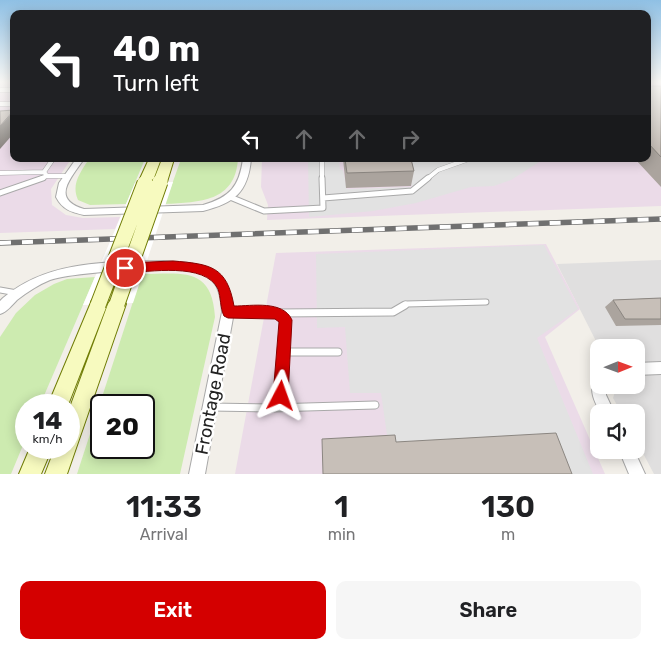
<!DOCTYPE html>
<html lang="en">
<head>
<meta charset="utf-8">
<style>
  body { margin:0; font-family:Rubik,sans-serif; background:#f6f6f6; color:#202124; height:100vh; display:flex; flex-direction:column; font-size:19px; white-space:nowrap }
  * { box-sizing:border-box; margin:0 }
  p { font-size:16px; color:#757577 }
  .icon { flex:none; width:28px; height:28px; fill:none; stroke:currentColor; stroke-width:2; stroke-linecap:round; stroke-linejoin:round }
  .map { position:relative; height:474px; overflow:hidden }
  .drawer { display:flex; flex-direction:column; background:#fff; flex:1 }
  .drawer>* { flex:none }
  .hud { position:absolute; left:10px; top:10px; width:641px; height:152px; border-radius:10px; box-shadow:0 2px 12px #0003; background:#202124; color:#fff; overflow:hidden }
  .needle { width:32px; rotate:89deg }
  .tools { position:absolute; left:590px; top:339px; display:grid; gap:10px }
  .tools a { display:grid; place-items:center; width:55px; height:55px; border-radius:10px; background:#fff; box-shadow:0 2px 12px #0003; font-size:25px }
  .speed { position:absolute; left:15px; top:394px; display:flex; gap:10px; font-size:25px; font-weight:700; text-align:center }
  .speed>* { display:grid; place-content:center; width:65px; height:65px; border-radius:50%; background:#fff; box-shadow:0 2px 12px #0003; line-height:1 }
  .speed small { font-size:12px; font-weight:400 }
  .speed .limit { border:2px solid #111; border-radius:8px; background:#fff; color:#111 }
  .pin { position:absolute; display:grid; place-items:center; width:42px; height:42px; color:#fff; margin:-21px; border:2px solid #fff; border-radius:50%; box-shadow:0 1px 5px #0007 }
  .me { position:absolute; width:55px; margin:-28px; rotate:4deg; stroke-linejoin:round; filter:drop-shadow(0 0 4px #0008) }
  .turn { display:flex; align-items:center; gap:18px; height:105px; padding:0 20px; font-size:22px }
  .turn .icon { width:65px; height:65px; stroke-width:2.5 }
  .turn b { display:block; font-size:35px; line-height:42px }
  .lanes { display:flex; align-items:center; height:48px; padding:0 20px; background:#0003; justify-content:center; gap:25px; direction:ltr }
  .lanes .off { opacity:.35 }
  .eta { display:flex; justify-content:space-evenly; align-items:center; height:85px; text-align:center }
  .eta b { font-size:30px; font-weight:600; line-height:35px }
  .primary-button { display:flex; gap:10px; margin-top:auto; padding:10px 20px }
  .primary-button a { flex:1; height:58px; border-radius:10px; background:#d40000; color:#fff; font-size:20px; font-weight:600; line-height:58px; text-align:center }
  .primary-button a+a { background:#f6f6f6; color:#202124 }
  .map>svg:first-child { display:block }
</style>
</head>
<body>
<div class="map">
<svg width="661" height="474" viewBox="0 0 661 474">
  <rect width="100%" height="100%" fill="#f2efe9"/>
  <path fill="#e0dfdf" d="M 661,260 L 661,474 L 654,474 L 636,440 L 636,412 L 621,412 L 613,398 L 617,385 L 636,385 L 636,348 L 599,347 L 557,264 Z"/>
  <path fill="#ebdbe8" d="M 0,82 L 14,82 L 14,159 L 71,159 L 51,189 L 52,205 L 66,215 L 83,218 L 120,217 L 115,229 L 0,233 Z
    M 648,82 L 661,82 L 661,206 L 267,220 L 268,205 L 261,187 L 262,159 L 648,159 Z
    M 546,244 L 580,309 L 545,337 L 605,474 L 235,474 L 276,253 Z"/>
  <path fill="#cdebb0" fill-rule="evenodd" d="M 89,159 L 145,159 L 126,204 L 90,205 L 78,200 C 71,184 80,173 89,159 Z
    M 181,159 L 238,159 C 235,202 200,202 165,204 Z
    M 142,274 C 182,274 212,266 215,317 L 180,474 L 77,474 ZM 101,405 L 144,405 L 144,448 L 101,448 Z
    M 95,277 L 40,405 L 26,405 L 26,438 L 11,474 L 0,474 L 0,337 L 16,313 L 35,295 L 54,284 L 67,279 Z"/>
  <path fill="#e2e2e2" d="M 308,159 L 339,159 L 340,170 L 343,170 L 347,189 L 412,187 L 405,159 L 544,159 L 511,180 L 494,186 L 471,187 L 416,203 L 373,211 L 309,217 Z
    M 544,245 L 578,309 L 537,338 L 593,474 L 555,474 L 392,446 L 391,435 L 387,435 L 381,393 L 350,393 L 345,327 L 317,328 L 316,254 Z"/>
  <path fill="#fff" d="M 173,182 L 133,303 L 83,305 L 135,183 Z"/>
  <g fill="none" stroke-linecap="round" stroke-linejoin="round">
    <g stroke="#a9a9a9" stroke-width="5">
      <path id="lane-far2" d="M 0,90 L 14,90
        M 0,104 L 14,104
        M 322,159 L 322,179
        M 44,172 L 53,159
        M 0,173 L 44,172 L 47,176 L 67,176
        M 40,179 L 47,176
        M 427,179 L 438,170 L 469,159"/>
    </g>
    <g stroke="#a9a9a9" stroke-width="7">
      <path id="lane-far1" d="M 0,193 L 43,178
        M 230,197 L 264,211 L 323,208 L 322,178
        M 323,198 L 412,191 L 428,178
        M 0,290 L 17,293
        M 403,306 L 406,304 L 486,302"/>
    </g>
    <g stroke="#a9a9a9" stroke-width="9">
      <path id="lane" d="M 279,313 L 393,312 L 405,305
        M 283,352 L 338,352
        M 211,407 L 272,408 L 281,396 L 286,320 L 278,313 L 229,312
        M 272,408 L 375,405"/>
    </g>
    <g stroke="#a9a9a9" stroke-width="2">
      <path id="street" d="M 76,159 L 84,159 C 71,178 50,199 84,209 L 203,205 C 230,197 239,187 243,159 L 251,159 C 248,193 234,203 203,211 L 84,215 C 71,212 63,210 56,197 L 59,183 Z
        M 163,261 C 203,263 229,265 234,312 L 205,474 L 189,474 L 222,312 C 221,298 219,283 206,275 C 185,264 74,272 50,280 C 38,285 27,292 17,300 C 12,305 7,312 0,314 L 0,301 L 3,298 C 48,260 107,262 163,261 Z
        M 661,362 L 661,374 L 636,375 L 636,363 Z
        M 599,378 L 599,385 L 606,385 L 606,395 L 614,412 L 600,412 C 595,402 589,392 594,380 Z
        M 619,450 L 634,450 L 645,474 L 629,474 Z"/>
    </g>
    <g stroke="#707d05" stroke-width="2">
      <path id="secondary" d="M 149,159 L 161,159 L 152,183 L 150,186 L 140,186 L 138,183 Z
        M 162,159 L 174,159 L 167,182 L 165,185 L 155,185 L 153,182 Z
        M 117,296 L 123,299 L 126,304 L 67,474 L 45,474 L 55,448 L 69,448 L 69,410 L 108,304 L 111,299 Z
        M 98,297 L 104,300 L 107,305 L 68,405 L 48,405 L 92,300 Z
        M 30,448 L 52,448 L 41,474 L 19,474 Z"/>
    </g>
    <use href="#lane-far2" stroke="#fff" stroke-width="4"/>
    <use href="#lane-far1" stroke="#fff" stroke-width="5"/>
    <use href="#lane" stroke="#fff" stroke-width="7"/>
    <use href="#street" fill="#fff" fill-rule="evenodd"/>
    <use href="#secondary" fill="#f7fabf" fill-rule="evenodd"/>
    <g stroke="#707070" stroke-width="5.5">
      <path id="rail" d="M 0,243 L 661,219"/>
    </g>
    <use href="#rail" stroke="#fff" stroke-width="4" stroke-dasharray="11" stroke-linecap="butt"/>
    <g stroke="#707d05" stroke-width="17" stroke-linecap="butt">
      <path id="secondary-bridge" d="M 117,304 L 160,182
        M 98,305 L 145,183"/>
    </g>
    <use href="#secondary-bridge" stroke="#f7fabf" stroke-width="15"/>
  </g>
  <path fill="#aba49e" d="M 648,86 L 661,86 L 661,187 L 635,159 L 648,159 Z
    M 343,159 L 411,159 L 414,171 L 411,186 L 346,188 Z
    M 661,298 L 661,325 L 616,326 L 605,307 L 613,300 Z"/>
  <path fill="#8b8681" d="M 14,111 L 14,133 L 0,149 L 0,126 Z"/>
  <path fill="#c7bfb8" stroke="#8b8681" d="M 648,86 L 661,86 L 661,157 L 648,143 Z
    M 0,111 L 14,110 L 0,126 Z
    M 345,159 L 411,159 L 414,171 L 347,173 Z
    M 661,298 L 661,319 L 625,319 L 613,300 Z
    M 556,433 L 572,474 L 323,474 L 322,439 L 395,435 L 396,442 Z"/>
  <linearGradient id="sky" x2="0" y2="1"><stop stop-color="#8fc0e4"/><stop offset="0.55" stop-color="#f9f8f5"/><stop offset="1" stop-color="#f9f8f5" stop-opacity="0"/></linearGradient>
  <rect width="661" height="149" fill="url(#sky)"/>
  <path fill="#d40000" stroke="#8a0000" d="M 173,261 C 210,264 227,266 234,306 C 252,306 283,300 292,320 L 288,396 L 286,402 L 281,404 L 275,402 L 273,396 L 279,322 L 275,319 L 228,318 L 224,316 C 220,308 221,297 218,289 C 205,262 149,272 125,273 L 120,271 L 119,268 L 120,264 L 125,263 Z"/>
  <g text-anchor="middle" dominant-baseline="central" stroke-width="5" stroke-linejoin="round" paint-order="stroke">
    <g font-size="18" fill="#222" stroke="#fff">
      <text transform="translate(213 394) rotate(-79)">Frontage Road</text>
    </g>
  </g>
</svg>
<div class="tools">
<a><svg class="needle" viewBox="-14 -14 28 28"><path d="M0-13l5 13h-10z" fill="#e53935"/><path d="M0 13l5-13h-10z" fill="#757577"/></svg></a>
<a><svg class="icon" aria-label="sound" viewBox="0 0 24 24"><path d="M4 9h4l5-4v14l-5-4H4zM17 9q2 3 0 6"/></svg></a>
</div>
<div class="speed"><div>14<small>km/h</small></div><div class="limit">20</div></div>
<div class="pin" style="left:125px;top:268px;background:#d93025"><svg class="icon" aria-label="arrive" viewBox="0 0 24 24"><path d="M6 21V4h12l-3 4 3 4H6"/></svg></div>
<svg class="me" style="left:281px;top:396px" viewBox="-20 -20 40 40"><path d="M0-17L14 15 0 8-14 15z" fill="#d40000" stroke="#fff" stroke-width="4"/></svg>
<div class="hud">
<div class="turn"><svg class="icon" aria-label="left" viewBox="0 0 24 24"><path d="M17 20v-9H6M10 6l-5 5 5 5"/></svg><div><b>40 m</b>Turn left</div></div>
<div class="lanes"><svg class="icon" aria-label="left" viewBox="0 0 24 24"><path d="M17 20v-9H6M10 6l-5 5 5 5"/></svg><svg class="icon off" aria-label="ahead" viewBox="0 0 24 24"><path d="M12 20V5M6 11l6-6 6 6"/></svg><svg class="icon off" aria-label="ahead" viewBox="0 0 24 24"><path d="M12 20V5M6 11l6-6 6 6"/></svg><svg class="icon off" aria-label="right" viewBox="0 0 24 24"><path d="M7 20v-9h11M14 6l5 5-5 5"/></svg></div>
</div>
</div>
<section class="drawer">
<div class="eta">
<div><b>11:33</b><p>Arrival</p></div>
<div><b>1</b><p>min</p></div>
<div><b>130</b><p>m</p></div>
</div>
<div class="primary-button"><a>Exit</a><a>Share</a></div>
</section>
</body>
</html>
